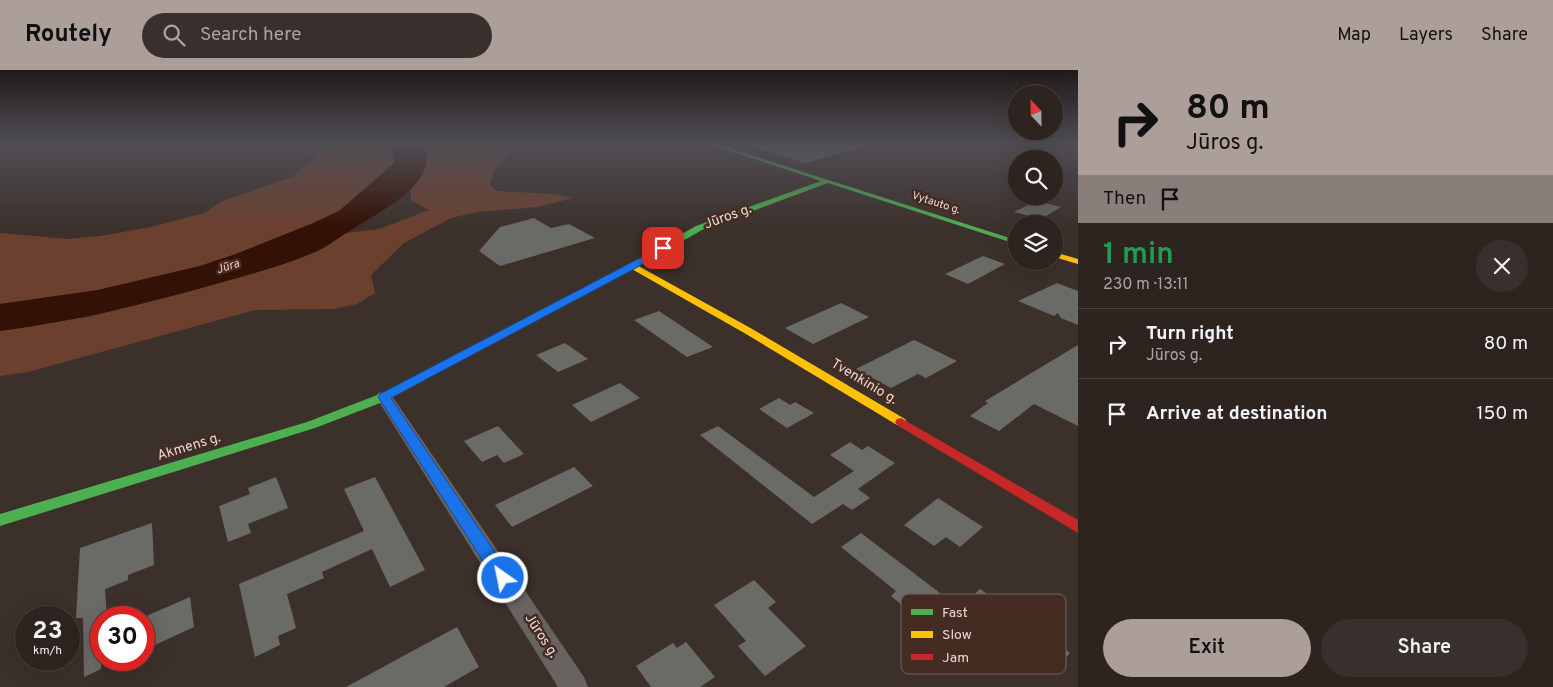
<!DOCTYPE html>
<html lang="en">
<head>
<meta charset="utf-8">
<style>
  body { margin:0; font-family:Overpass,sans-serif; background:#39302d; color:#f1f3f6; height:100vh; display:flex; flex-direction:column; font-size:19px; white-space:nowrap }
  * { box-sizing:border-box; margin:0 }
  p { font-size:16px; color:#a7a4a5 }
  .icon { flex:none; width:28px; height:28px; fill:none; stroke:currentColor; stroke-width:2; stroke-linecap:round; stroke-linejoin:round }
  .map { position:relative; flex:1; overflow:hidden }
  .details { display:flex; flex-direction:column; background:#2d2420; width:475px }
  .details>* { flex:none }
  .top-card { background:#ac9e98; color:#111; overflow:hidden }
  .needle { width:32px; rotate:338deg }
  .fabs { position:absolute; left:1008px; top:15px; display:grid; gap:10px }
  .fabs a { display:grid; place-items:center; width:55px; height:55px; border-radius:50%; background:#2d2420; box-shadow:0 5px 20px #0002,0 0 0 1px #48413e; font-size:25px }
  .speed { position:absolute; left:15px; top:536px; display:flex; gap:10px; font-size:25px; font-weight:700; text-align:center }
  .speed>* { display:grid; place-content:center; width:65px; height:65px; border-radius:50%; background:#2d2420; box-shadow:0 5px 20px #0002,0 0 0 1px #48413e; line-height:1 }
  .speed small { font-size:12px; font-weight:400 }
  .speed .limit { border:8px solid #d22; background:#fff; color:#111 }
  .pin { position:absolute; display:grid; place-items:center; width:42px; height:42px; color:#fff; margin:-21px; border-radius:10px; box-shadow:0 2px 8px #0006 }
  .me { position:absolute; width:55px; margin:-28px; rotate:327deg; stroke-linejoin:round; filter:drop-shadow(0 0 4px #0008) }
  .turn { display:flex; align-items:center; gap:18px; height:105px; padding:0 25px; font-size:22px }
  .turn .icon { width:65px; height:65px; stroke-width:2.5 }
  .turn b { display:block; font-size:35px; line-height:42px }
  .then { display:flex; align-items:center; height:48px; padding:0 25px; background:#0003; gap:10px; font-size:19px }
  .round { display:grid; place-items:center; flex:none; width:52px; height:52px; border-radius:26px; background:#39302d }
  .head { display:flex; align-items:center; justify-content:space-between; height:85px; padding:0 25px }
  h1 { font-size:30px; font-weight:600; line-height:38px; color:#1e9e55 }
  .cta { display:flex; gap:10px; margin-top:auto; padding:10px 25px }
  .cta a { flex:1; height:58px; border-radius:30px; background:#ac9e98; color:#111; font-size:20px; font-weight:600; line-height:58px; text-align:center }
  .cta a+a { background:#39302d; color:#f1f3f6 }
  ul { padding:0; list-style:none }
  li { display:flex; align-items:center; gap:15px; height:70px; padding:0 25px; border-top:1px solid #48413e }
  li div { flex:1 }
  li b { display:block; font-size:19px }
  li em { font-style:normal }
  header { display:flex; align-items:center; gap:30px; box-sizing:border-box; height:70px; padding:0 25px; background:#ac9e98; color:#111 }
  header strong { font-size:24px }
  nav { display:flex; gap:28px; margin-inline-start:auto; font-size:18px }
  .search { width:350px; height:45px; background:#39302d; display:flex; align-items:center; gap:12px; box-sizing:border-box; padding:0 18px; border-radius:28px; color:#a7a4a5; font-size:19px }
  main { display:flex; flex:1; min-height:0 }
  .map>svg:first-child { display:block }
</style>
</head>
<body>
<header>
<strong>Routely</strong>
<div class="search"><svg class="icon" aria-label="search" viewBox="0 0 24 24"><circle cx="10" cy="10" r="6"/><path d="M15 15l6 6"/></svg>Search here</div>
<nav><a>Map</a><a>Layers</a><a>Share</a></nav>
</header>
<main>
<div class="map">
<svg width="1078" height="617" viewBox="0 0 1078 617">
  <rect width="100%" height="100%" fill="#3c302b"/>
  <path fill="#6c402f" d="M 329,72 L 396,72 L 398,75 L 392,83 L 395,92 L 339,141 L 311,154 L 236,184 L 200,196 L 98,220 L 0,234 L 0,163 L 68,169 L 100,166 L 151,157 L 204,143 L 223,131 L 294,106 Z
    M 422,72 L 518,72 L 513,81 L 494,100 L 490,115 L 497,121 L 554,124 L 573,128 L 537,137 L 477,142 L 451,148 L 404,173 L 371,205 L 375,223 L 357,234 L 334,239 L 255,240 L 28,302 L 0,306 L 0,261 L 93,246 L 183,223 L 318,181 L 346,163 L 379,159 L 429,140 L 411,130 L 411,119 C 424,104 433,91 422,72 Z"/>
  <path fill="#341105" d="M 396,72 L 422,72 C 439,100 407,125 385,139 C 371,148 357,156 343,165 C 334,171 326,177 317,181 C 287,195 254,203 223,212 C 150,233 76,251 0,261 L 0,234 L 98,220 L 200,196 L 236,184 L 311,154 L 339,141 L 395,93 L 392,85 L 393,80 L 398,78 Z"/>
  <path fill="#6a6b66" d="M 750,72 L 863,72 L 864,76 L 806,93 L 750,76 Z
    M 1036,131 L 1061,137 L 1041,149 L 1014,142 Z
    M 534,148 L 551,158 L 569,154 L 595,168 L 500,196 L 479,181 L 500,157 Z
    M 983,186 L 1005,194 L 968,214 L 945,204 Z
    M 1057,213 L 1078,221 L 1078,255 L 1061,248 L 1058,243 L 1054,246 L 1018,231 Z
    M 841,233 L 869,247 L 813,274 L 785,258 Z
    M 659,241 L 713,277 L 687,287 L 634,250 Z
    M 914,270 L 957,291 L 926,308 L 918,304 L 891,318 L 856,299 Z
    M 565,273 L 588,289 L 558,302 L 536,285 Z
    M 1078,275 L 1078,356 L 1034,334 L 999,361 L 970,346 L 988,333 L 985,331 Z
    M 620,313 L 640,328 L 591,352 L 572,335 Z
    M 779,328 L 790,335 L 795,332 L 814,343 L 787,358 L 759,339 Z
    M 498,356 L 524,384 L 504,393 L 497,385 L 482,392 L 464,371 Z
    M 718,356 L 814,427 L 854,401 L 830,385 L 850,372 L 862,380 L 868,376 L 895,393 L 858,419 L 870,428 L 852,440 L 843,434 L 812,454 L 700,365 Z
    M 574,397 L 593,416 L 512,457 L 495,435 Z
    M 276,407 L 288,438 L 248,454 L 251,463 L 228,472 L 219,436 L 250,424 L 248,418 Z
    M 375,407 L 425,500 L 390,517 L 372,479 L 322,502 L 324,508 L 287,524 L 296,558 L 278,566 L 280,575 L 255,587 L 239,514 L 364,461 L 344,419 Z
    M 938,428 L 983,457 L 960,477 L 946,467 L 934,476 L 904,455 Z
    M 152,453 L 154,495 L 128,505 L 128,510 L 105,519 L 107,548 L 101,548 L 101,599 L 84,607 L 83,548 L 76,548 L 80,478 Z
    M 861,463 L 940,523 L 914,545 L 891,526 L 896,521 L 841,477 Z
    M 754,510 L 776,532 L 768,538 L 806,576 L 765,606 L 738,576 L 746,571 L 714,535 Z
    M 980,519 L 1070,583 L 1053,603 L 962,536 Z
    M 190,527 L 194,557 L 144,580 L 144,547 Z
    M 457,557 L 479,597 L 444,617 L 346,617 Z
    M 686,572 L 715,607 L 700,617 L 651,617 L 636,596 L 673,573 L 677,578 Z"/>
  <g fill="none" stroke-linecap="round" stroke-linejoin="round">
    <path fill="#686361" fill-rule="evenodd" d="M 384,322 L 390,323 L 584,607 L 588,617 L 558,617 L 376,327 L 378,323 Z"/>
    <path fill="#4caf50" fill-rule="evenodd" d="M 703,72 L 710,72 L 1016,170 L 1016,174 L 828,113 L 702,160 L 653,188 L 647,188 L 647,184 L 696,156 L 821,111 Z
      M 427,301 L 433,304 L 431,306 L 388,330 L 315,358 L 0,456 L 0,444 L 307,352 L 380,324 Z"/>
    <path fill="#ffc107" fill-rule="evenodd" d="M 1054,182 L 1078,189 L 1078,194 L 1054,187 Z
      M 633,193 L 754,260 L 905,349 L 907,352 L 905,355 L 897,355 L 746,264 L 630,198 L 630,194 Z"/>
    <path fill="#c62828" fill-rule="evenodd" d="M 647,184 L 654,186 L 431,306 L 423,306 L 421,304 Z
      M 901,348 L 1078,450 L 1078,463 L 897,355 L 895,352 L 897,349 Z"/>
  </g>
  <linearGradient id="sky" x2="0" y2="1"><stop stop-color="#211a18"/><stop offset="0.46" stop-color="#504e55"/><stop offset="1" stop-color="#504e55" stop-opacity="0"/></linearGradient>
  <rect width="1078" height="158" fill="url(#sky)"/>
  <path fill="#1a73e8" stroke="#114b97" d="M 663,176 L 666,177 L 666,180 L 636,198 L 391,328 L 509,503 L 511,508 L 509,513 L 503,515 L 497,513 L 378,327 L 380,324 Z"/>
  <g text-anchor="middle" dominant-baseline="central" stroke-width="5" stroke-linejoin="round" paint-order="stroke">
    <g font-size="11" fill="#e9d9d3" stroke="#442c23">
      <text transform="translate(936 133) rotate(18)">Vytauto g.</text>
    </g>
    <g font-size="12" font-style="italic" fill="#f8ccbb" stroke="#442c23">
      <text transform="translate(228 197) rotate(-18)">Jūra</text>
    </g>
    <g font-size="14" fill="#e9d9d3" stroke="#442c23">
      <text transform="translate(728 147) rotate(-20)">Jūros g.</text>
      <text transform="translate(864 312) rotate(31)">Tvenkinio g.</text>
      <text transform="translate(189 377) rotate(-17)">Akmens g.</text>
      <text transform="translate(541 566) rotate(57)">Jūros g.</text>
    </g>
  </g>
  <rect x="901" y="524" width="165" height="80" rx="8" fill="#442c23" stroke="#766058" stroke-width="1"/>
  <rect x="911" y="539" width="22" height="6" fill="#4caf50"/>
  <rect x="911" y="561" width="22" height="7" fill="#ffc107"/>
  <rect x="911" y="584" width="22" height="6" fill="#c62828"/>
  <g font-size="14" fill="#e9d9d3">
    <text x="942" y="547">Fast</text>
    <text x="942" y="569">Slow</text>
    <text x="942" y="592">Jam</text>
  </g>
</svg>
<div class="fabs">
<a><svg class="needle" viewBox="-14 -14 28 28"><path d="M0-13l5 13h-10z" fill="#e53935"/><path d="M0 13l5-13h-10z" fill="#a7a4a5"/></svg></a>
<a><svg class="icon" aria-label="search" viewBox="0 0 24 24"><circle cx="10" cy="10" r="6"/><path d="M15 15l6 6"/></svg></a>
<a><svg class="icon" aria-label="layers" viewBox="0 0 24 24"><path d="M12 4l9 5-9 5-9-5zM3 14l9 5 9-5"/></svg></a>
</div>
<div class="speed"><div>23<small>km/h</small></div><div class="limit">30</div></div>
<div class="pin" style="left:663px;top:178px;background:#d93025"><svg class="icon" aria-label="arrive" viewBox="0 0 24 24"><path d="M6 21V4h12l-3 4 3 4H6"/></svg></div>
<svg class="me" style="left:503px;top:508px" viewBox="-20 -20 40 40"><circle r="17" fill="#1a73e8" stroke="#fff" stroke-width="3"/><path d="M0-11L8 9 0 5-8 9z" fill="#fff"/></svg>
</div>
<section class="details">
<div class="top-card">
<div class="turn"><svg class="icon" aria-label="right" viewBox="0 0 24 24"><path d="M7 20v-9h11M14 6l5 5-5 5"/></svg><div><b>80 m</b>Jūros g.</div></div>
<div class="then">Then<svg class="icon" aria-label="arrive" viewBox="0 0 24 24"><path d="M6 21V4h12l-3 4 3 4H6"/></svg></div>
</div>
<div class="head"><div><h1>1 min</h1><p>230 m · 13:11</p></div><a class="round"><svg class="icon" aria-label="close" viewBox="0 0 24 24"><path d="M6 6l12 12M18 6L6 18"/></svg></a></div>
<ul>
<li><svg class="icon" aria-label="right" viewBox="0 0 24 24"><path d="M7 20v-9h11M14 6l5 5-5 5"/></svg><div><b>Turn right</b><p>Jūros g.</p></div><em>80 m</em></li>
<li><svg class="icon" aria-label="arrive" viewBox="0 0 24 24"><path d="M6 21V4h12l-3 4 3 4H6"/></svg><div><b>Arrive at destination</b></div><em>150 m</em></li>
</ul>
<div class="cta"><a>Exit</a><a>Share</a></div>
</section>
</main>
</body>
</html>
